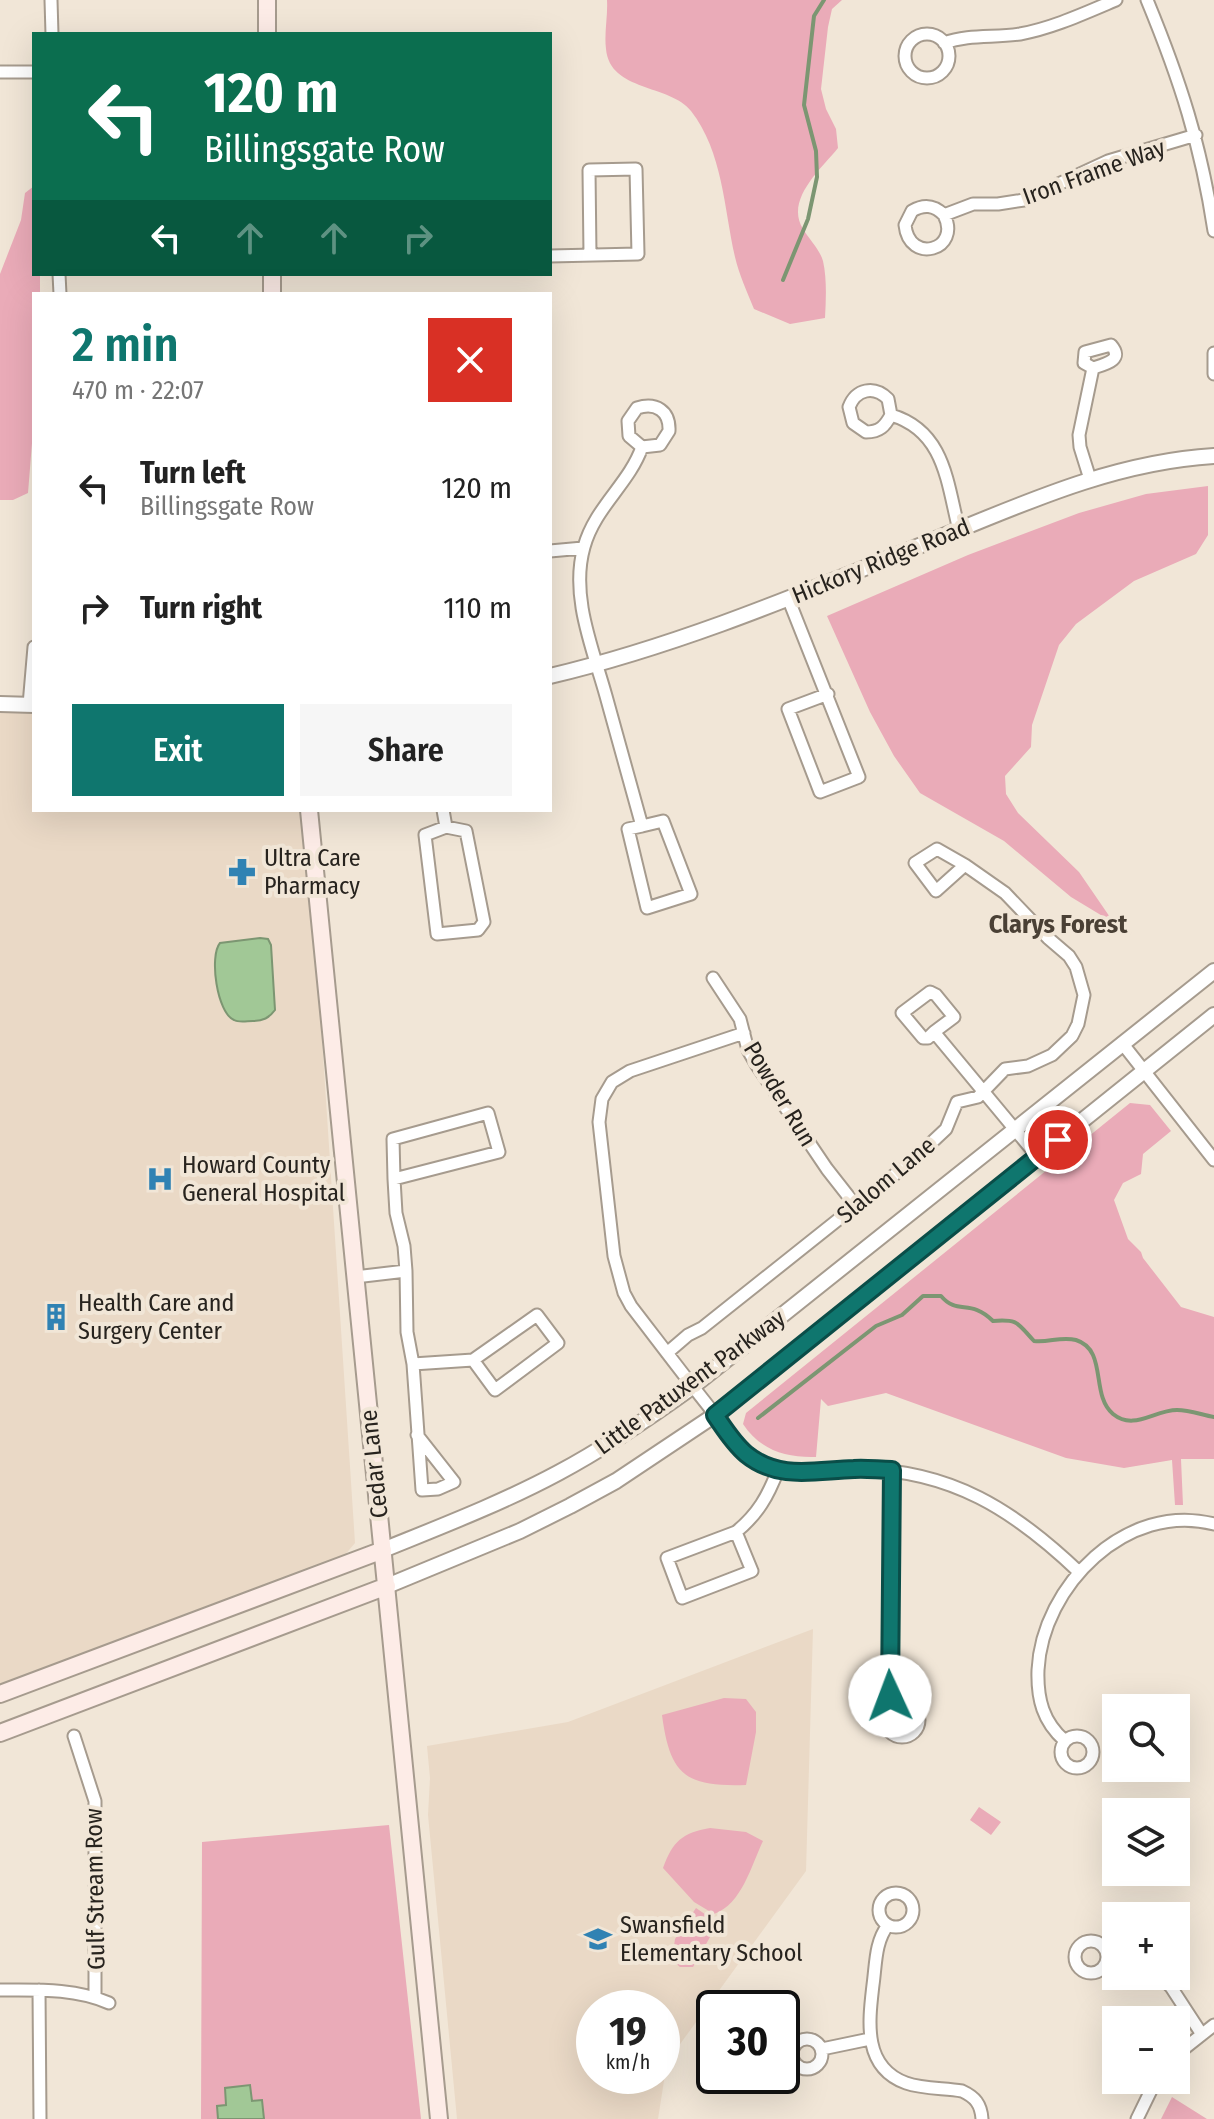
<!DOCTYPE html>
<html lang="en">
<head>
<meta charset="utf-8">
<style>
  body { margin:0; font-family:"Fira Sans Condensed",sans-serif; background:#f6f6f6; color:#222; height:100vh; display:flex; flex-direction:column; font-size:30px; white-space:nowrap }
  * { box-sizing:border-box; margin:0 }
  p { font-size:26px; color:#767676 }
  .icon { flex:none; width:44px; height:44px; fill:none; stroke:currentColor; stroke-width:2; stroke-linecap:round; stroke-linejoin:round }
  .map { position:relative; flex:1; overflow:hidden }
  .side { position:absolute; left:32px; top:292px; width:520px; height:520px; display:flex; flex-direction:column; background:#fff; border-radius:0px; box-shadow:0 8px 32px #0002 }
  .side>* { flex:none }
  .guide { position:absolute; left:32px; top:32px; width:520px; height:244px; border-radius:0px; box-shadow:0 8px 32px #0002; background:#0b6e4f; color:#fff; overflow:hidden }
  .controls { position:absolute; left:1102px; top:1694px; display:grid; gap:16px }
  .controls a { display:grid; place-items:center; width:88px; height:88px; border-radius:0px; background:#fff; box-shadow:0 8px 32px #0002; font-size:40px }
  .speed { position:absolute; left:576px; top:1990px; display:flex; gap:16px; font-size:40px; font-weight:700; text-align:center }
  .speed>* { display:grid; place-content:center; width:104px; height:104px; border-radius:50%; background:#fff; box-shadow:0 8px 32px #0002; line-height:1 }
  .speed small { font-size:20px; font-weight:400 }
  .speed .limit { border:4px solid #111; border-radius:12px; background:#fff; color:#111 }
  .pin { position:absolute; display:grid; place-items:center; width:68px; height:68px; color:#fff; margin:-34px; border:4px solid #fff; border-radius:50%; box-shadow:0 2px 8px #0007 }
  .me { position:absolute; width:88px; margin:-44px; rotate:358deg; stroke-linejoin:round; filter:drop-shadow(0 0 6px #0008) }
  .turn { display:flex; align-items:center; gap:28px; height:168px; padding:0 40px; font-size:36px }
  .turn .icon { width:104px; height:104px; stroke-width:2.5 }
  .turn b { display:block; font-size:56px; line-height:68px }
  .lanes { display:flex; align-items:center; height:76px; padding:0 40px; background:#0003; justify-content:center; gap:40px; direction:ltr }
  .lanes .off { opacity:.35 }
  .round { display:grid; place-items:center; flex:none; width:84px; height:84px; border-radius:0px; background:#f6f6f6 }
  .head { display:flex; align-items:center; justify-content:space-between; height:136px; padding:0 40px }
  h1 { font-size:48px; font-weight:600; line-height:60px; color:#0f766e }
  .action { display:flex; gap:16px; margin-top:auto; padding:16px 40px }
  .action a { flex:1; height:92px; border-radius:0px; background:#0f766e; color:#fff; font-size:32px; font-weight:600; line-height:92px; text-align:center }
  .action a+a { background:#f6f6f6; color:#222 }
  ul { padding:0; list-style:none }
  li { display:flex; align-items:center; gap:24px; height:120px; padding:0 40px }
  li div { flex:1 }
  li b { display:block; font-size:30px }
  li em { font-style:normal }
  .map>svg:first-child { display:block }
</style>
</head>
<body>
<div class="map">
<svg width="1214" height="2119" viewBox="0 0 1214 2119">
  <rect width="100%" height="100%" fill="#f1e6d7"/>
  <path fill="#ead9c6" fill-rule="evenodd" d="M 0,702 L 34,703 L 34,810 L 307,810 L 355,1543 L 344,1556 L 0,1686 Z
    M 813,1629 L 806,1871 L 667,2062 L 658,2119 L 457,2119 L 428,1815 L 430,1778 L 427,1746 L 568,1722 ZM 594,2008 L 662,2008 L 662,2076 L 594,2076 Z"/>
  <path fill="#eaabb8" d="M 607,0 L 842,0 L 832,9 L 828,27 L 821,89 L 826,109 L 836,129 L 838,148 C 820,170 785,200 803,229 C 809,239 820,250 823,261 C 827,279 826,299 825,318 L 790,324 L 754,309 C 747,292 739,274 735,257 C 724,209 723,152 691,111 C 670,84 610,92 606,49 C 604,33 608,16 607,0 Z
    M 34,186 L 34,274 L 40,274 L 40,294 L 34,294 L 34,418 L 28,493 L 13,500 L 0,500 L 0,274 L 21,220 L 25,193 Z
    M 1208,486 L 1208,535 L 1196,554 L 1134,581 L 1076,624 L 1059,645 L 1032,725 L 1031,747 L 1005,776 L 1006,794 L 1018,813 L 1079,872 L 1114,923 L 1071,897 L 1004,841 L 920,793 L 894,756 L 870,712 L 827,616 L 968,555 L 1079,513 L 1146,494 Z
    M 1130,1103 L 1150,1105 L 1171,1131 L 1143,1154 L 1141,1174 L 1123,1183 L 1114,1200 L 1128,1239 L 1141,1252 L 1143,1258 L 1181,1307 L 1214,1317 L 1214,1459 L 1181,1459 L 1183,1505 L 1175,1505 L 1172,1460 L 1124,1468 L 1066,1458 L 886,1393 L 828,1406 L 821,1399 L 816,1457 C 786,1458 760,1450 743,1424 L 746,1413 Z
    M 724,1698 L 746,1699 L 756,1712 L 756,1732 L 746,1785 C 685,1787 670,1775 662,1715 Z
    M 979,1807 L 1001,1822 L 991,1835 L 970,1820 Z
    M 389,1825 L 421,2119 L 201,2119 L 202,1842 Z
    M 710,1828 L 746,1832 L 763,1841 C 751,1866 742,1904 714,1914 L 694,1902 L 663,1868 C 673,1841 682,1833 710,1828 Z
    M 696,1908 L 718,1923 L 693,1967 L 680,1967 L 672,1960 L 675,1939 Z
    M 1172,2097 L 1207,2119 L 1161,2119 Z"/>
  <path fill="#a1c896" stroke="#7c9672" stroke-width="2" d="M 260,938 L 268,939 L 271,945 L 275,1010 C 269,1018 263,1021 253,1021 C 247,1021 239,1023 234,1020 C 217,1013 209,956 220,943 Z
    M 250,2085 L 252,2101 L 262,2100 L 264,2119 L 218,2119 L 217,2106 L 226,2105 L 225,2088 Z"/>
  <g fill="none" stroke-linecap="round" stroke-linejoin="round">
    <path stroke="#7c9672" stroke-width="4" d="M 783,280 L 808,219 L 817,177 L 816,151 L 804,105 L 814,16 L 824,0
      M 758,1418 L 876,1326 L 902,1315 L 923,1296 L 941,1296 C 958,1316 970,1298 993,1321 C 1019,1319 1017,1323 1034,1341 C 1048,1343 1061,1336 1076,1340 C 1108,1350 1090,1395 1113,1414 C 1134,1431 1154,1410 1177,1410 C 1190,1410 1202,1415 1214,1417"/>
    <g stroke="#a69b8e" stroke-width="15">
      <path id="minor" d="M 51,0 L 52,34
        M 1147,0 C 1180,80 1201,145 1214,231
        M905 56a22 22 0 1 1 44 0a22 22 0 1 1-44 0Z
        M 944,43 C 969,34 994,38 1020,34 C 1053,28 1085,13 1116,0
        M 0,72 L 34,72
        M 944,215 C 934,205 924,204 912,211 L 905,225 C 909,265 962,250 944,215 L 973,204 L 998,204 L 1024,200 L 1108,161 L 1196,135
        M 550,256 L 638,254 L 636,169 L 589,170 L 590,255
        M 59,274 L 60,294
        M 1214,353 L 1214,374
        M 891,415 L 888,399 C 874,385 856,389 849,407 L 853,423 L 866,432 C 880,432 885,426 891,415 C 945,431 947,483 959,530
        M 642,447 L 660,445 L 669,431 C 670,411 656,402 637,408 L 628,421 L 629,436 L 642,447 C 629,484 595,507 584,547 C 570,596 593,649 606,696 C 618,739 630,783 642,826 L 628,829 L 647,908 L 691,894 L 663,821 L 642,826
        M 1090,479 L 1080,447 L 1079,435 L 1093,368 C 1106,364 1124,360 1111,345 L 1085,352 L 1084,363 L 1093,368
        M 550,551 L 583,548
        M 788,598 L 859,777 L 820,792 L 788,709 L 828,694
        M 29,705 L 34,647
        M 443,810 L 446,827
        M 446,827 L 466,831 L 484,922 L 478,930 L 437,934 L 425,835 Z
        M 713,978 L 740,1019 L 748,1050 L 756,1064 L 827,1169 L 856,1206
        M 934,1032 L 928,1038 L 923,1038 L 902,1013 L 930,992 L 936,995 L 954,1017 L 934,1032 L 1037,1156
        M 744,1033 L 630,1071 L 612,1082 L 602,1099 L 599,1122 L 614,1256 L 624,1293 L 631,1306 C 658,1341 685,1377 713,1412 C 727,1431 740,1454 762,1465 C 793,1480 827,1468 859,1469 C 951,1470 1014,1510 1079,1572
        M 1122,1043 L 1214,1160
        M 394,1179 L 393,1139 L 488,1113 L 499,1152 L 394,1179 L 396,1213 L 404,1246 L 406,1271 L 407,1332 L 413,1364 L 422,1490 L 438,1489 L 454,1482 L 417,1435
        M 355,1277 L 406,1271
        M 667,1353 L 688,1335 L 702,1328 L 913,1160 L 946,1129 L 957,1102 L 978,1097 L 1005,1069 L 1028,1066 L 1052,1055 L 1072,1036 L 1078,1024 L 1084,995 L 1076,967 L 1069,956 L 1048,938 L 1005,893 L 965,865 L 936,891 L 915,863 L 937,849 L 965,865
        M 413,1364 L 473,1360 L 537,1315 L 558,1343 L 495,1390 L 473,1360
        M 892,1470 L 889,1683 L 894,1705
        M 736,1532 L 667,1558 L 682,1598 L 752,1571 L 736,1532 C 758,1514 768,1496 778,1470
        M885 1720a17 17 0 1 1 34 0a17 17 0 1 1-34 0Z
        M 74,1736 L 95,1801 L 95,1997
        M1061 1752a16 16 0 1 1 32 0a16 16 0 1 1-32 0Z
        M 1065,1741 C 1043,1722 1037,1699 1038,1670 C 1042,1586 1127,1501 1214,1524
        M879 1910a17 17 0 1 1 34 0a17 17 0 1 1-34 0Z
        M 888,1925 C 875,1942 876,1963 873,1985 C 869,2020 862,2067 906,2083 C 923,2089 944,2088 962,2091 C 975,2097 981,2104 982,2119
        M1075 1957a16 16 0 1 1 32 0a16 16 0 1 1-32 0Z
        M 1160,1976 L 1171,1987 L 1201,2033
        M 0,1990 C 37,1990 74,1988 109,2003
        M 39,1990 L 40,2119
        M792 2054a15 15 0 1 1 30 0a15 15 0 1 1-30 0Z
        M 822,2049 L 870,2039
        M 1176,2055 L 1214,2025
        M 1137,2119 L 1156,2080"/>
    </g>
    <g stroke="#a69b8e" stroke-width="18">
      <path id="tertiary" d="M 550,676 C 681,645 805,592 929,542 C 1022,504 1113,462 1214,456
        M 0,704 L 34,705
        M 383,1550 C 442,1526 502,1503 558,1473 C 605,1448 649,1418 692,1387 L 1214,971
        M 387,1586 L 520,1531 L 570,1506 L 616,1481 L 715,1415 L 1214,1015"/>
    </g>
    <g stroke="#a69b8e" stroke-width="20">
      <path id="secondary" d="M 267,0 L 267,34
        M 272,274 L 272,294
        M 309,810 L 439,2119
        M 0,1694 L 383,1550
        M 0,1733 L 387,1586"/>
    </g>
    <use href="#minor" stroke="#fff" stroke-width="11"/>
    <use href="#tertiary" stroke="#fff" stroke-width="14"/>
    <use href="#secondary" stroke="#fdece7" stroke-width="16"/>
  </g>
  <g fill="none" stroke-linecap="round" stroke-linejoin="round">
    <g stroke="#0a4d48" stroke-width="20">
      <path id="route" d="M 890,1696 L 892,1470 C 879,1470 866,1468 854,1469 C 816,1470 779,1481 746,1454 C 733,1443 724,1428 715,1415 L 1058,1140"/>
    </g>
    <use href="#route" stroke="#0f766e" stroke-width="14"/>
  </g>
  <defs>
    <g id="pharmacy-bare" transform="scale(2.16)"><path d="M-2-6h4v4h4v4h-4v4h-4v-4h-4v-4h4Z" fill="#3082b3" stroke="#f1e6d7" stroke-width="2.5" paint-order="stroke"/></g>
    <g id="hospital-bare" transform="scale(2.16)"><path d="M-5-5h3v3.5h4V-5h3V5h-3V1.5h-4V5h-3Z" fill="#3082b3" stroke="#f1e6d7" stroke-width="2.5" paint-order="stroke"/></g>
    <g id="building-bare" transform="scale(2.16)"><path d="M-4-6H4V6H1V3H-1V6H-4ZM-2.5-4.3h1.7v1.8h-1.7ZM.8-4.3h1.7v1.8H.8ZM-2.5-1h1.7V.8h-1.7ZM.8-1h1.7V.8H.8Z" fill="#3082b3" stroke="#f1e6d7" stroke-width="2.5" paint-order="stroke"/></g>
    <g id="school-bare" transform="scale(2.16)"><path d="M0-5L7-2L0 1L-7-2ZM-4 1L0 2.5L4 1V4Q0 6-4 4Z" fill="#3082b3" stroke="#f1e6d7" stroke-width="2.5" paint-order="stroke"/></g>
  </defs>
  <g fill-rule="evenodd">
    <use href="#pharmacy-bare" x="242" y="872"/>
    <use href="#hospital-bare" x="160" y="1179"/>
    <use href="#building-bare" x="56" y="1317"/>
    <use href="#school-bare" x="598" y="1939"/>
  </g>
  <g text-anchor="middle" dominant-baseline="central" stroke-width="8" stroke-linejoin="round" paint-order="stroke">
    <g font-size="24" fill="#27231e" stroke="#f1e6d7">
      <text transform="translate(1094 172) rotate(-20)">Iron Frame Way</text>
      <text transform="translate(881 561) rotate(-22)">Hickory Ridge Road</text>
      <text transform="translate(780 1094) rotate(59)">Powder Run</text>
      <text transform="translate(886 1180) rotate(-40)">Slalom Lane</text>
      <text transform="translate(690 1382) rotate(-36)">Little Patuxent Parkway</text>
      <text transform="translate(374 1464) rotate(-96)">Cedar Lane</text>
      <text transform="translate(95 1889) rotate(-91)">Gulf Stream Row</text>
    </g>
    <g font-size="24" fill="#27231e" stroke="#f1e6d7" text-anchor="start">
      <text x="264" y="858">Ultra Care<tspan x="264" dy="28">Pharmacy</tspan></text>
      <text x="182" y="1165">Howard County<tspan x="182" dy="28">General Hospital</tspan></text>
      <text x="78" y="1303">Health Care and<tspan x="78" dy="28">Surgery Center</tspan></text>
      <text x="620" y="1925">Swansfield<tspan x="620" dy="28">Elementary School</tspan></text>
    </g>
    <g font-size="26" font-weight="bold" fill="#4a4035" stroke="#f1e6d7">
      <text x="1058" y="924">Clarys Forest</text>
    </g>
  </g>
</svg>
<div class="controls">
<a><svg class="icon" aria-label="search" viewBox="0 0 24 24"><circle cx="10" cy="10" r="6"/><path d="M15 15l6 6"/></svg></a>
<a><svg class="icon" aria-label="layers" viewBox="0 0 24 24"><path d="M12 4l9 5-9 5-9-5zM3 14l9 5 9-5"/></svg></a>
<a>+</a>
<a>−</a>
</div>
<div class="speed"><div>19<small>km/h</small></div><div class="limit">30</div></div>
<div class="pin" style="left:1058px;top:1140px;background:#d93025"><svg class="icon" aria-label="arrive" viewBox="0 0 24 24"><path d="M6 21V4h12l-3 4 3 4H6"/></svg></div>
<svg class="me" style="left:890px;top:1696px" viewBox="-20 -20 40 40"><circle r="19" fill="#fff"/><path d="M0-13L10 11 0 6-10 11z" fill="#0f766e"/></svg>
<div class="guide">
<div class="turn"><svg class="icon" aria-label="left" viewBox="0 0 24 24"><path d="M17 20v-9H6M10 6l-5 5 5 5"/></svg><div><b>120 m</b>Billingsgate Row</div></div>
<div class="lanes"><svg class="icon" aria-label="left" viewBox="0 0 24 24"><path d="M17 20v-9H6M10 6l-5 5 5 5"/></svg><svg class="icon off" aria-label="ahead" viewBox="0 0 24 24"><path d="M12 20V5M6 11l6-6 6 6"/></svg><svg class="icon off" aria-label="ahead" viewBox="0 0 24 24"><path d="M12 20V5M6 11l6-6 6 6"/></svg><svg class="icon off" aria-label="right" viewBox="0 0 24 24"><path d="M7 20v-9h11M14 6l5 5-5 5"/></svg></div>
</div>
<section class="side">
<div class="head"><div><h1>2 min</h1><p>470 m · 22:07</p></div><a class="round" style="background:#d93025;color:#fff"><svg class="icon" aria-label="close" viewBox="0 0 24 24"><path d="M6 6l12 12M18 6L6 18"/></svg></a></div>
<ul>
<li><svg class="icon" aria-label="left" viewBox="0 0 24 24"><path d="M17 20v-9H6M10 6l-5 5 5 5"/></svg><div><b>Turn left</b><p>Billingsgate Row</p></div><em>120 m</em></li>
<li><svg class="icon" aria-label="right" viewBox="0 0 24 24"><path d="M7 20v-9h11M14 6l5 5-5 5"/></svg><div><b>Turn right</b></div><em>110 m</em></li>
</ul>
<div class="action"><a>Exit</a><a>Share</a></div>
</section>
</div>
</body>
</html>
